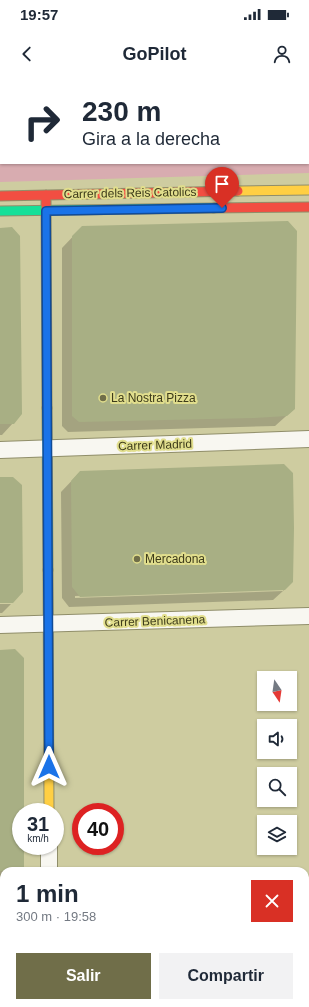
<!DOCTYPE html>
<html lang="es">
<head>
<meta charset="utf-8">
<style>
  body { margin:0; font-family:Arial,sans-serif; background:#f2f2f3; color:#1f2937; height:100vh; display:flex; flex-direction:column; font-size:15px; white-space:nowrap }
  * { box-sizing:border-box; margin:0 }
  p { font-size:13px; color:#747a83 }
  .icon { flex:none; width:22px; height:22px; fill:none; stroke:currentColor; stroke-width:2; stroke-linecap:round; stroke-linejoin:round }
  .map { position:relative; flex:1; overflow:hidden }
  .drawer { position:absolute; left:0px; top:787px; width:309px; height:140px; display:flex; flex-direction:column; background:#fff; border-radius:12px 12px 0 0; box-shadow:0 1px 3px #0004 }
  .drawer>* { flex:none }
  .hud { position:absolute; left:0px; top:0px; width:309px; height:84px; box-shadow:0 1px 3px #0004; background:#fff; color:#1f2937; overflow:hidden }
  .needle { width:26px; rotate:167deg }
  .buttons { position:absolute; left:257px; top:591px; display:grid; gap:8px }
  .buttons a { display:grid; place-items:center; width:40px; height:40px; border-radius:0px; background:#fff; box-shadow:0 1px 3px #0004; font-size:20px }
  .speed { position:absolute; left:12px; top:723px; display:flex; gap:8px; font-size:20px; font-weight:700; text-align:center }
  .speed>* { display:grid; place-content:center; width:52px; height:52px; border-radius:50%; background:#fff; box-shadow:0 1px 3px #0004; line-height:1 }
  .speed small { font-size:10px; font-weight:400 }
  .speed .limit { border:6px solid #d22; background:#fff; color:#111 }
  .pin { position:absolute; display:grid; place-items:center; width:34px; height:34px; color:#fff; margin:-41px -17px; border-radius:50% 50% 50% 0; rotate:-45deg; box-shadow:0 0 4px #0007 }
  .pin .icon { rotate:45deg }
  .me { position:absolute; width:44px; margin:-22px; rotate:0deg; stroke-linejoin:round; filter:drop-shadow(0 0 3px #0008) }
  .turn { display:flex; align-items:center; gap:14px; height:84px; padding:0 16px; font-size:18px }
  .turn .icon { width:52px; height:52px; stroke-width:2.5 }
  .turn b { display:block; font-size:28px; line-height:34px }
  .round { display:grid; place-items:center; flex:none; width:42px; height:42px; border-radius:0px; background:#f2f2f3 }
  .headline { display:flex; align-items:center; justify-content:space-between; height:68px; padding:0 16px }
  h1 { font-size:24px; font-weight:700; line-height:30px }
  .cta { display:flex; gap:8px; margin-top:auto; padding:8px 16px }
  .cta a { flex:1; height:46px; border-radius:0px; background:#706e49; color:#fff; font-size:16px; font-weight:700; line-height:46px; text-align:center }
  .cta a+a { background:#f2f2f3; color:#1f2937 }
  .status { display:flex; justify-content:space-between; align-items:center; height:28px; padding:0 20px; background:#fff; direction:ltr }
  .status svg { height:11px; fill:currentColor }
  header { display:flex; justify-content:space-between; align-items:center; height:52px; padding:0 16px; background:#fff; font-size:18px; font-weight:700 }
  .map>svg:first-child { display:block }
</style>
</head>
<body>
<div class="status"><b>19:57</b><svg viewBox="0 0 49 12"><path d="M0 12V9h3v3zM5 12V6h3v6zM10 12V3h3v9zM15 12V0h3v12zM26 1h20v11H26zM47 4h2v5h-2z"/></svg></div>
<header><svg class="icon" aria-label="back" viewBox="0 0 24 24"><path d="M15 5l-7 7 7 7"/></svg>GoPilot<svg class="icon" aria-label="person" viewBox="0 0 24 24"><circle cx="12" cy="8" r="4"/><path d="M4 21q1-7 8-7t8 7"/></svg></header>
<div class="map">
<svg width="309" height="927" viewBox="0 0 309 927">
  <rect width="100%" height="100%" fill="#cecca0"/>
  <path fill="#d8acb0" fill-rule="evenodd" d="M 0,0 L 309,0 L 309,93 L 0,102 ZM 1,1 L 308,1 L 308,83 L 1,83 Z"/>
  <path fill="#0003" d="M 82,147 L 294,329 L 275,346 L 68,352 L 62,346 L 62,168 Z
    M 0,149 L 13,343 L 2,355 L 0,355 Z
    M 80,392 L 292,501 L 283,511 L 283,509 L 75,516 L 75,518 L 283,511 L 273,520 L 69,527 L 62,518 L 61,412 Z
    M 0,524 L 11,524 L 2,533 L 0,533 Z
    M 0,571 L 23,732 L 21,732 L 21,766 L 23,766 L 23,791 L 4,791 L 4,810 L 0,814 Z
    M 0,873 L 4,873 L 4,923 L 23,923 L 23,927 L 0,927 Z
    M 63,923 L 292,923 L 292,927 L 63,927 Z"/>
  <path fill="#a8af84" d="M 288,141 L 297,151 L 295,329 L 287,336 L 254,338 L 79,342 L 72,336 L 72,156 L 82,146 Z
    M 12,147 L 20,156 L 22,334 L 14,344 L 0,344 L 0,148 Z
    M 284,384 L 293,393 L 294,448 L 293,502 L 285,510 L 80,517 L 72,507 L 71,401 L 80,391 Z
    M 0,397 L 13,397 L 22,405 L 23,512 L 13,523 L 0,523 Z
    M 15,569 L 24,578 L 24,732 L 21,732 L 21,766 L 24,766 L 24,791 L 0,791 L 0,570 Z"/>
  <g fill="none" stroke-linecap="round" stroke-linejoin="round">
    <g stroke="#908e6a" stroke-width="18">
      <path id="street" d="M 0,370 L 309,359
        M 0,545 L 309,536
        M 49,791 L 49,766
        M 49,927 L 49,923"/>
    </g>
    <g stroke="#908e6a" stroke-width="11">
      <path id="fast" d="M 0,131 L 214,128
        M 47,328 L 48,490
        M 0,818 L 4,818"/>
    </g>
    <g stroke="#908e6a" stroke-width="11">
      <path id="slow" d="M 238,111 L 309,110
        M 48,490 L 49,732
        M 0,859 L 4,859"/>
    </g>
    <g stroke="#908e6a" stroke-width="11">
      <path id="jam" d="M 46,115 L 47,328
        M 0,116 L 238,111
        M 214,128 L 309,127
        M 305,817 L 309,817
        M 305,845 L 309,845"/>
    </g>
    <use href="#street" stroke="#f8f7f1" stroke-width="16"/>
    <use href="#fast" stroke="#16e098" stroke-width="9"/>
    <use href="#slow" stroke="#ffcf43" stroke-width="9"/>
    <use href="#jam" stroke="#f24e42" stroke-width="9"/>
  </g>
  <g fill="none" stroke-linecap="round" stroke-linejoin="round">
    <g stroke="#114b97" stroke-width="10">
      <path id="route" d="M 49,687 L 46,131 L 222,128"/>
    </g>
    <use href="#route" stroke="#1a73e8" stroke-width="7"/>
  </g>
  <g fill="#706e49" stroke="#e1de8d" stroke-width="1.5">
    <circle cx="103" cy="318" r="4"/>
    <circle cx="137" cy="479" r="4"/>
  </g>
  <g text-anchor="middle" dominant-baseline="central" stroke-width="4" stroke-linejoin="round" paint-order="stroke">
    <g font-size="12" fill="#3d3b1a" stroke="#e1de8d">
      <text transform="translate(130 113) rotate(-1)">Carrer dels Reis Catolics</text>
      <text transform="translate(155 365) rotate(-2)">Carrer Madrid</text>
      <text transform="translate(155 541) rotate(-2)">Carrer Benicanena</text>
    </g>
    <g font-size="12" fill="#3d3b1a" stroke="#e1de8d" text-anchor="start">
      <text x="111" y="318">La Nostra Pizza</text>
      <text x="145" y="479">Mercadona</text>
    </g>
  </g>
</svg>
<div class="buttons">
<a><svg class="needle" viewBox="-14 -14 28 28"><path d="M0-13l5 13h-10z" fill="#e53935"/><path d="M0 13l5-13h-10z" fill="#747a83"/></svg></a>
<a><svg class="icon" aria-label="sound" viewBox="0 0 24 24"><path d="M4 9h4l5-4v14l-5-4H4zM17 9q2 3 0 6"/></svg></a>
<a><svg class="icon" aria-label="search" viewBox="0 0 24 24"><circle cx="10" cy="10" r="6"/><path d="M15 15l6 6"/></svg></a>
<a><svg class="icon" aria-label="layers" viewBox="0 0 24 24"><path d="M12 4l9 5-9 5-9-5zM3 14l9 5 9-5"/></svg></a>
</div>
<div class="speed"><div>31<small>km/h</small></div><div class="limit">40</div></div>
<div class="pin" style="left:222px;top:128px;background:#d93025"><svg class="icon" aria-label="arrive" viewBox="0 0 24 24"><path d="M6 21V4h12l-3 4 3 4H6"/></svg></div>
<svg class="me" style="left:49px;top:687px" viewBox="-20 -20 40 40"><path d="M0-17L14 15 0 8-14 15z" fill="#1a73e8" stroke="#fff" stroke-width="4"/></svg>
<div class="hud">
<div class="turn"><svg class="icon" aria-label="right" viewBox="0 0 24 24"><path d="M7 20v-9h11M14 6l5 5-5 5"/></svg><div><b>230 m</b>Gira a la derecha</div></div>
</div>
<section class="drawer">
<div class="headline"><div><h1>1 min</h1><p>300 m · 19:58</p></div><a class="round" style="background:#d93025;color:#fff"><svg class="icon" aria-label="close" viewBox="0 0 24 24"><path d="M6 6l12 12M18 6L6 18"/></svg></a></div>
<div class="cta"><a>Salir</a><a>Compartir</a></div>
</section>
</div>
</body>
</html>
